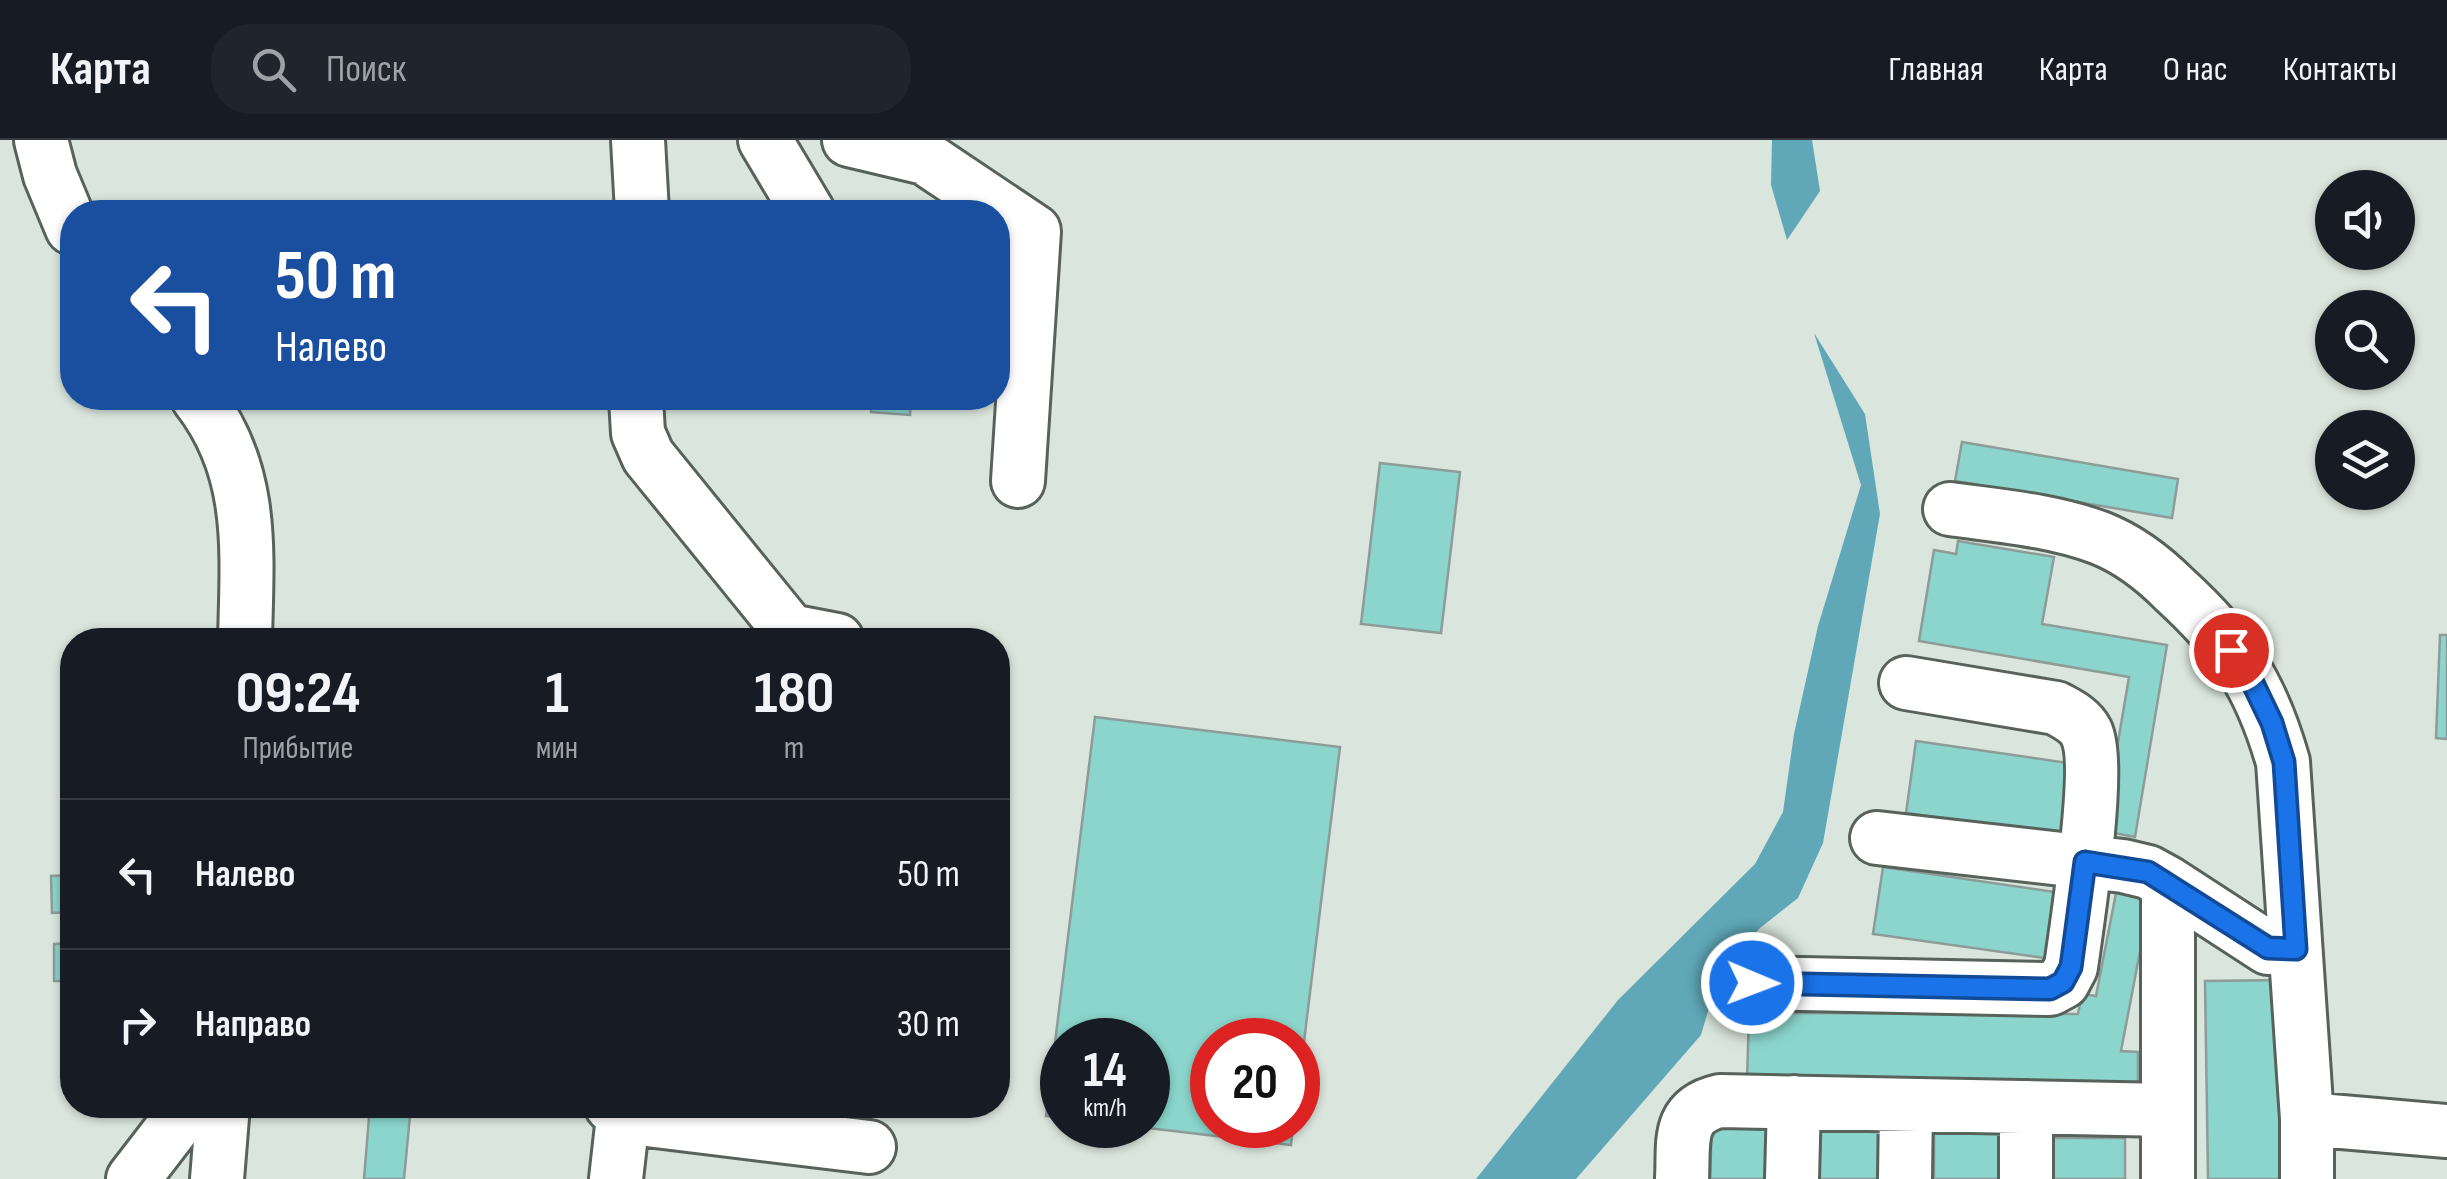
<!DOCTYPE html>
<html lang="ru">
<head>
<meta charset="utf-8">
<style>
  body { margin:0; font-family:"Sofia Sans Condensed",sans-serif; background:#20242c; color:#f1f3f6; height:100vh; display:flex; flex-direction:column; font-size:38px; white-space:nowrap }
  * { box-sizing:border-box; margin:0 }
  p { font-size:32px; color:#9ea1a6 }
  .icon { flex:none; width:55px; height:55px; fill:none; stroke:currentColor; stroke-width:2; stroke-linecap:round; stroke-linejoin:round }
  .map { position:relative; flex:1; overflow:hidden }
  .sheet { position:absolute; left:60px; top:488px; width:950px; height:490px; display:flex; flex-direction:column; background:#171b24; border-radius:40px; box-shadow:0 2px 8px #0004 }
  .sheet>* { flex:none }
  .guide { position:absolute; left:60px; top:60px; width:950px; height:210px; border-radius:40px; box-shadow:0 2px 8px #0004; background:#1a4fa0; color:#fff; overflow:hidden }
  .fabs { position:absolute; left:2315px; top:30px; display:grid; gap:20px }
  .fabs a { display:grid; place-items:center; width:100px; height:100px; border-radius:50%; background:#171b24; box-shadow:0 2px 8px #0004; font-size:50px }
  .speed { position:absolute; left:1040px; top:878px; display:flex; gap:20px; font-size:50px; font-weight:700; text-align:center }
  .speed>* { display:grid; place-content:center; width:130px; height:130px; border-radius:50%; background:#171b24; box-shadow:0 2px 8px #0004; line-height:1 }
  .speed small { font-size:25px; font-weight:400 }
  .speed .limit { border:15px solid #d22; background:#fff; color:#111 }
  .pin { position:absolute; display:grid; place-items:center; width:85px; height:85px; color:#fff; margin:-42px; border:5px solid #fff; border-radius:50%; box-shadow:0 2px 10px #0007 }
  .me { position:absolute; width:110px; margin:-55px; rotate:91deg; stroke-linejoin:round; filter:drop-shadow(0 0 8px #0008) }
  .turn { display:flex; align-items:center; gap:35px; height:210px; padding:0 50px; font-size:45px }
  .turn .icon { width:130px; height:130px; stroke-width:2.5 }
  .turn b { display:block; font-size:70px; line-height:85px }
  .eta { display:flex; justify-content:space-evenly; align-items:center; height:170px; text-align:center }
  .eta b { font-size:60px; font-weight:700; line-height:70px }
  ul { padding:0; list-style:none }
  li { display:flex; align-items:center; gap:30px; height:150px; padding:0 50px; border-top:2px solid #363941 }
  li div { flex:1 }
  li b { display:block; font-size:38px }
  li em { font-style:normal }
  header { display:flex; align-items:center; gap:60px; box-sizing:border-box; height:140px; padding:0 50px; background:#171b24; border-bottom:2px solid #363941 }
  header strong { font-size:48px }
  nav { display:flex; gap:55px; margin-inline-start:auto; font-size:35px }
  .search { width:700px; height:90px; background:#20242c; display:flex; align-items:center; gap:25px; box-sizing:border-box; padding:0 35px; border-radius:40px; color:#9ea1a6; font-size:38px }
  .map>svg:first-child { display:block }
</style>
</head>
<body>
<header>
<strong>Карта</strong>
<div class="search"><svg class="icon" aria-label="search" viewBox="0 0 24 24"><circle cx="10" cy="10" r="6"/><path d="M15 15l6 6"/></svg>Поиск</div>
<nav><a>Главная</a><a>Карта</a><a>О нас</a><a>Контакты</a></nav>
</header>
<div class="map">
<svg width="2447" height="1039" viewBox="0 0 2447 1039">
  <rect width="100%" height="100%" fill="#d9e5dd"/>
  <path fill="#60a8b8" d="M 1772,0 L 1812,0 L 1820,51 L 1787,100 L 1771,45 Z
    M 1814,193 L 1865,274 L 1880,374 L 1823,703 L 1798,758 L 1760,788 L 1719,834 L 1701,895 L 1576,1039 L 1476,1039 L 1618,860 L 1755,724 L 1783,672 L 1794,594 L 1818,486 L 1861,345 Z"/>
  <path fill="#8bd5cc" stroke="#8d9c99" stroke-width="2.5" d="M 872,258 L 911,258 L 910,275 L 871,272 Z
    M 1962,302 L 2178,339 L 2172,378 L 1955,341 Z
    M 1380,323 L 1460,332 L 1441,493 L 1361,484 Z
    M 1958,401 L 2054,417 L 2042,484 L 2167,505 L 2135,697 L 2103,691 L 2129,537 L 1919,501 L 1934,410 L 1956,414 Z
    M 2440,495 L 2447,495 L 2447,599 L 2436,598 Z
    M 1095,577 L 1340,607 L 1298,951 L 1298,900 L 1212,900 L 1212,985 L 1293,985 L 1291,1005 L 1123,985 L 1148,985 L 1148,900 L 1062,900 L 1062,978 L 1046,976 Z
    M 1916,601 L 2075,624 L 2065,695 L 1906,673 Z
    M 1883,727 L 2062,753 L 2051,819 L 1873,794 Z
    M 72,735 L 72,772 L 52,773 L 51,736 Z
    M 2117,748 L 2151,754 L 2121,911 L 2138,912 L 2138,945 L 1747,940 L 1749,873 L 2078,874 L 2082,854 L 2096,856 Z
    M 72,803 L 72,841 L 54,841 L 54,804 Z
    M 2281,840 L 2284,1039 L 2208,1039 L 2205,841 Z
    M 370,965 L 411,965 L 404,1039 L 364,1039 Z
    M 1712,981 L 1780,984 L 1778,1039 L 1710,1039 Z
    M 1809,988 L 1881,988 L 1881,1039 L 1809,1039 Z
    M 1934,992 L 2006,992 L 2006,1039 L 1934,1039 Z
    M 2050,998 L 2125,998 L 2125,1039 L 2050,1039 Z"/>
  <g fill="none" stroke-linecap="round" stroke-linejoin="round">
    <g stroke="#57625b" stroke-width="58">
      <path id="minor" d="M 41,0 L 50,35 L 72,88
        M 638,0 L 642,72
        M 765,0 L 808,72
        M 849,0 L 925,18 L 1034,91 L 1018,341
        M 198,258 C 255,331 247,412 245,500
        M 636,258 L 638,293 L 648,316 L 790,491 L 837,500
        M 1950,369 C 2000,376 2052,380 2100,398 C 2128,409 2154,429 2175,450 C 2233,503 2261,545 2283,622 L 2307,979 L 2307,1039
        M 1877,698 L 2123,726 L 2148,732 L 2168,743 L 2268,808
        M 2168,743 L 2168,1039
        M 1752,843 L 2050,849 L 2063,842 L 2071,827 C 2077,784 2102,624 2086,592 C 2080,580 2067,574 2056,568 L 1906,543
        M 611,965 L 623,977 L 869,1007
        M 2307,979 L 2447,991
        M 133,1039 L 190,965
        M 217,1039 L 223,965
        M 616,1039 L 623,977
        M 1682,1039 C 1684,1002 1676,971 1720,961 L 2168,970
        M 1792,1039 L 1794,962
        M 1905,1039 L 1906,965
        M 2026,1039 L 2026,967"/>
    </g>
    <use href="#minor" stroke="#fff" stroke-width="52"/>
  </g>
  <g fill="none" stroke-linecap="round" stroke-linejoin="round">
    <g stroke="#114b97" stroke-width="25">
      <path id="route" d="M 1752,843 L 2050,849 L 2063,842 L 2071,827 L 2085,722 L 2148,732 L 2268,808 L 2296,809 L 2284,622 L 2272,583 L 2248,533 L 2231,510"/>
    </g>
    <use href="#route" stroke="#1a73e8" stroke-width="18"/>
  </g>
</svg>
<div class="fabs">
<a><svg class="icon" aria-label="sound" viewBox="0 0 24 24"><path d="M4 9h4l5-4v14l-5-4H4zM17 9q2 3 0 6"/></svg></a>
<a><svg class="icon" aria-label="search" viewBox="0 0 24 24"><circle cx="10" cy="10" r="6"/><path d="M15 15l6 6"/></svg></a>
<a><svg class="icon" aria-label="layers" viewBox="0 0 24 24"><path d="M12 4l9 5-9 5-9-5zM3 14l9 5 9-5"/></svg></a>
</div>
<div class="speed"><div>14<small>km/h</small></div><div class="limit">20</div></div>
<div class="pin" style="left:2231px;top:510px;background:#d93025"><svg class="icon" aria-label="arrive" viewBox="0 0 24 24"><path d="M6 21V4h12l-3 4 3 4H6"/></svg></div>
<svg class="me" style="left:1752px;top:843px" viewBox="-20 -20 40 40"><circle r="17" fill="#1a73e8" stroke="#fff" stroke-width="3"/><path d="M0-11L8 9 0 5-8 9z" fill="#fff"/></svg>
<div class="guide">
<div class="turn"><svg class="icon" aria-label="left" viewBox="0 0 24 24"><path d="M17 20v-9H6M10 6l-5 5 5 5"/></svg><div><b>50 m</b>Налево</div></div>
</div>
<section class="sheet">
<div class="eta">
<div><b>09:24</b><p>Прибытие</p></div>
<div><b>1</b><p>мин</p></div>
<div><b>180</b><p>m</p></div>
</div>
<ul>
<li><svg class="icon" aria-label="left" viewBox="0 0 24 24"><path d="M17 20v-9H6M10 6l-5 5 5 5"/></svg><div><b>Налево</b></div><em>50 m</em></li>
<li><svg class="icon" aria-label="right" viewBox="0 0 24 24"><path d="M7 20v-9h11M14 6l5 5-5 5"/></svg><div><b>Направо</b></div><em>30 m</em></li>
</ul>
</section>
</div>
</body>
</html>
